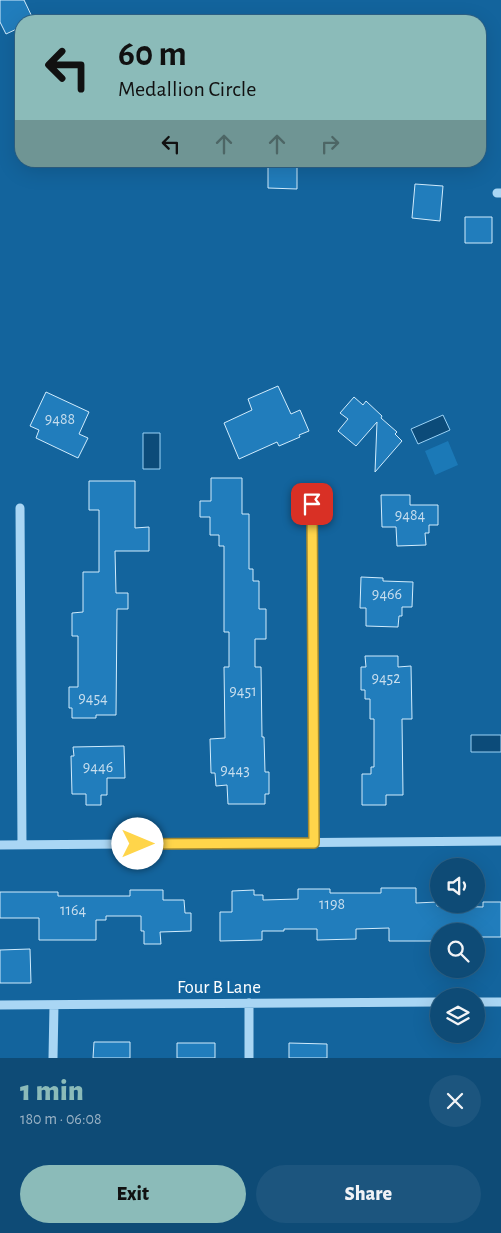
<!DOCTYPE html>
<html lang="en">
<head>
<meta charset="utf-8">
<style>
  body { margin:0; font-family:"Alegreya Sans",sans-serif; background:#1c557e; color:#f1f3f6; height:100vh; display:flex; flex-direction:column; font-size:19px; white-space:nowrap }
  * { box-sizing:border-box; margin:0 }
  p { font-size:16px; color:#9bb3c5 }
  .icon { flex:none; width:28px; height:28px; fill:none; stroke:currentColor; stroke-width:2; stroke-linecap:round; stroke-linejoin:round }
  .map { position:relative; height:1058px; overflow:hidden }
  .panel { display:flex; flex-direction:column; background:#0e4b76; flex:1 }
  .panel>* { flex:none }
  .hud { position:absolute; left:15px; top:15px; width:471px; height:152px; border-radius:20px; box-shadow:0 5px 20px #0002,0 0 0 1px #2e6388; background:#8bbbb9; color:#111; overflow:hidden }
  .buttons { position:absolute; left:430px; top:858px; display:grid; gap:10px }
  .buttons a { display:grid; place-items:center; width:55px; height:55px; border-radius:50%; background:#0e4b76; box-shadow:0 5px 20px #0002,0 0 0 1px #2e6388; font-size:25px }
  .pin { position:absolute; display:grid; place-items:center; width:42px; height:42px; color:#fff; margin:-21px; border-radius:10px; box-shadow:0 2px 8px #0006 }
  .me { position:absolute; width:55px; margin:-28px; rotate:90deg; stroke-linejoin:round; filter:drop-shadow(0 0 4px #0008) }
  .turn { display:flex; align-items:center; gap:18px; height:105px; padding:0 20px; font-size:22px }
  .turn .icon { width:65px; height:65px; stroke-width:2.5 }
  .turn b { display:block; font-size:35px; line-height:42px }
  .lanes { display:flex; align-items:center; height:48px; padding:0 20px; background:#0003; justify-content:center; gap:25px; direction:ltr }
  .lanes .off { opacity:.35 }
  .round { display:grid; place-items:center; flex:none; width:52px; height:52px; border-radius:26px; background:#1c557e }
  .summary { display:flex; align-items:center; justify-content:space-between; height:85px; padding:0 20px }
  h1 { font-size:30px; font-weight:800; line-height:38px; color:#8bbbb9 }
  .primary-button { display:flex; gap:10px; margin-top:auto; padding:10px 20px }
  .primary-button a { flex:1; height:58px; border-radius:30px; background:#8bbbb9; color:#111; font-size:20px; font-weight:800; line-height:58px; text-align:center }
  .primary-button a+a { background:#1c557e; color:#f1f3f6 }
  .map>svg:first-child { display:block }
</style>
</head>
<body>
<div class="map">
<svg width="501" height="1058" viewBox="0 0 501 1058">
  <rect width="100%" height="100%" fill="#13649d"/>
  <path fill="#1b79b7" d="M 448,441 L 458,465 L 435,475 L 425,451 Z"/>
  <path fill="#0c4b79" stroke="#9bd3f7" d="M 443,415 L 450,430 L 418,444 L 411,429 Z
    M 143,433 L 160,433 L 160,469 L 143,469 Z
    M 471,735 L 501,735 L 501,752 L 471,752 Z"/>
  <path fill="#217dbc" stroke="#d1ecfd" d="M 0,0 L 24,0 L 34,21 L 21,21 L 21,27 L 6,34 L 0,22 Z
    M 268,161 L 297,161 L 297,189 L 268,188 Z
    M 415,184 L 443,186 L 440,221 L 412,218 Z
    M 465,217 L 492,217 L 492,243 L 465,243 Z
    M 278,386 L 291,414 L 300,410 L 309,431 L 299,435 L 300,437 L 279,446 L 277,442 L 239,459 L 224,423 L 252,410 L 248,399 Z
    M 46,392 L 89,412 L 79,434 L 88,438 L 78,458 L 36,438 L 39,430 L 30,426 Z
    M 354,397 L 363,405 L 366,401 L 382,416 L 381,418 L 397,432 L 395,434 L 402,441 L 375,472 L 377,422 L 356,446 L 338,431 L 348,419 L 340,413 Z
    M 211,478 L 242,478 L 242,514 L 249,514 L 249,569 L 253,569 L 253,581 L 259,581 L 259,609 L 266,609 L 266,639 L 255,639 L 255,667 L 261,667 L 262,737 L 264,737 L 265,772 L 269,772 L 269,794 L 265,794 L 265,804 L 228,804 L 227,785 L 216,786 L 215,773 L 211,773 L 210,739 L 225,738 L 224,667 L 229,667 L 229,632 L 224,632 L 224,546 L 219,546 L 219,535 L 210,535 L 210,517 L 200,517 L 200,501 L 211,501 Z
    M 89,481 L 135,481 L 135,528 L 149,527 L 149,551 L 115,551 L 116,593 L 128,593 L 128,609 L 117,609 L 116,715 L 96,715 L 96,718 L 72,718 L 72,708 L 69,708 L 69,687 L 78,687 L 78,636 L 72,636 L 72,613 L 83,612 L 83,572 L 99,572 L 99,510 L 89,510 Z
    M 381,495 L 410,495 L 410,505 L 438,505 L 438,525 L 429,525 L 429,533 L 425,533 L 426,545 L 397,546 L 396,527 L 382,527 Z
    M 361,577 L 383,578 L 383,581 L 413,582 L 412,607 L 402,607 L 402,616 L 399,616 L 398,627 L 366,626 L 366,608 L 360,608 Z
    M 365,656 L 398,656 L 398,667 L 411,666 L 412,719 L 402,719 L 403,795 L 386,795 L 386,805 L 362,805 L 362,774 L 371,774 L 371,767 L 374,767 L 374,719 L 370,719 L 370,699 L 365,699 L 365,690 L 361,690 L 361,667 L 366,667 Z
    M 124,746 L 125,778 L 107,778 L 107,795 L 101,795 L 101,805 L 86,805 L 86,794 L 72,794 L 71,756 L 74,756 L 73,747 Z
    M 381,888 L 416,888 L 416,903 L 437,902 L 437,906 L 483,907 L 483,902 L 501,902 L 501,937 L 476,937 L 476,931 L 439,931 L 439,941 L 389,941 L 389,928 L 356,929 L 356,939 L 317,940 L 317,929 L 284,929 L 284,931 L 262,931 L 262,940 L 220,941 L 220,912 L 232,912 L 232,891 L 254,890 L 254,895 L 263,895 L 263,900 L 298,899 L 298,889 L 330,889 L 330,893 L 381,893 Z
    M 130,890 L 163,890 L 163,900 L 184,900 L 185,913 L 191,913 L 191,931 L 160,932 L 161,944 L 144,944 L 144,931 L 141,931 L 141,916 L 106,916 L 106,920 L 96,920 L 96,940 L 39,940 L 39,918 L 0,918 L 0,892 L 58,892 L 58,896 L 130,896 Z
    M 30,949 L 31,983 L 0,983 L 0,950 Z
    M 94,1042 L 130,1042 L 130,1058 L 93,1058 Z
    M 177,1043 L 215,1043 L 215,1058 L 177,1058 Z
    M 289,1043 L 327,1044 L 327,1058 L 289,1058 Z"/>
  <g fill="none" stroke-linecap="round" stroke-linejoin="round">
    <path stroke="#a9d6f4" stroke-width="9" d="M 497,193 L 501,193
      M 312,504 L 314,843
      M 20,508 L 22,845
      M 0,845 L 501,841
      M 476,1002 L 501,1002
      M 0,1005 L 439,1002
      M 53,1058 L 54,1005
      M 249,1058 L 249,1003"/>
  </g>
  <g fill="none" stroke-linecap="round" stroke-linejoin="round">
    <g stroke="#a68a30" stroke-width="12">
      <path id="route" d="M 138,844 L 314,843 L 312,504"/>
    </g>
    <use href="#route" stroke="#ffd54a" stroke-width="9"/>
  </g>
  <g text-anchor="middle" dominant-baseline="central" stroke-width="5" stroke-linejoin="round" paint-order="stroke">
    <g font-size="16" fill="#c8deee">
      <text x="60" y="419">9488</text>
      <text x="410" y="515">9484</text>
      <text x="387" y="594">9466</text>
      <text x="386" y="678">9452</text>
      <text x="243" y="691">9451</text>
      <text x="93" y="698">9454</text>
      <text x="98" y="767">9446</text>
      <text x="235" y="770">9443</text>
      <text x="332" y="904">1198</text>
      <text x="73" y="910">1164</text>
    </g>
    <g font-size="19" fill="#fff" stroke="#13649d">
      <text x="219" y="987">Four B Lane</text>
    </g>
  </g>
</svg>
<div class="buttons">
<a><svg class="icon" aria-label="sound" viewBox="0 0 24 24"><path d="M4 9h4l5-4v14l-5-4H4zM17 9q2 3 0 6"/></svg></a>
<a><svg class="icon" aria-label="search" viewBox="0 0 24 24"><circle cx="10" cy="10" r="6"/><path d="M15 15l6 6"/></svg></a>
<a><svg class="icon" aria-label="layers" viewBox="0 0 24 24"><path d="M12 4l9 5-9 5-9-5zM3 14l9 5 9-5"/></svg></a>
</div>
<div class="pin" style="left:312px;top:504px;background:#d93025"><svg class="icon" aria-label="arrive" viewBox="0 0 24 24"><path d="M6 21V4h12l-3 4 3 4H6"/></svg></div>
<svg class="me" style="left:138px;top:844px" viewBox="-20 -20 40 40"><circle r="19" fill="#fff"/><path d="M0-13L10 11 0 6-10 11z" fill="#ffd54a"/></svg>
<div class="hud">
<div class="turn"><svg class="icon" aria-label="left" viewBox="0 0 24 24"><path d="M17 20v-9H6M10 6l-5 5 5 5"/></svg><div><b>60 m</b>Medallion Circle</div></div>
<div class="lanes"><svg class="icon" aria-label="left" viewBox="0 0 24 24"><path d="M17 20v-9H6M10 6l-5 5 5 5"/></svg><svg class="icon off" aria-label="ahead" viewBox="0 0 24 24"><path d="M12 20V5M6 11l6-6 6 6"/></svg><svg class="icon off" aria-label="ahead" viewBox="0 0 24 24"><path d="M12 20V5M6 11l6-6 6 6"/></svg><svg class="icon off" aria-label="right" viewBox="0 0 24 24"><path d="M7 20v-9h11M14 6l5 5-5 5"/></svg></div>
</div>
</div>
<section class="panel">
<div class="summary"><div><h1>1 min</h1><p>180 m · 06:08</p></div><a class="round"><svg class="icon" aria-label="close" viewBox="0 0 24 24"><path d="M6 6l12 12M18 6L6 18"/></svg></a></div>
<div class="primary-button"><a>Exit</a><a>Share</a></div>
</section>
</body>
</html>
